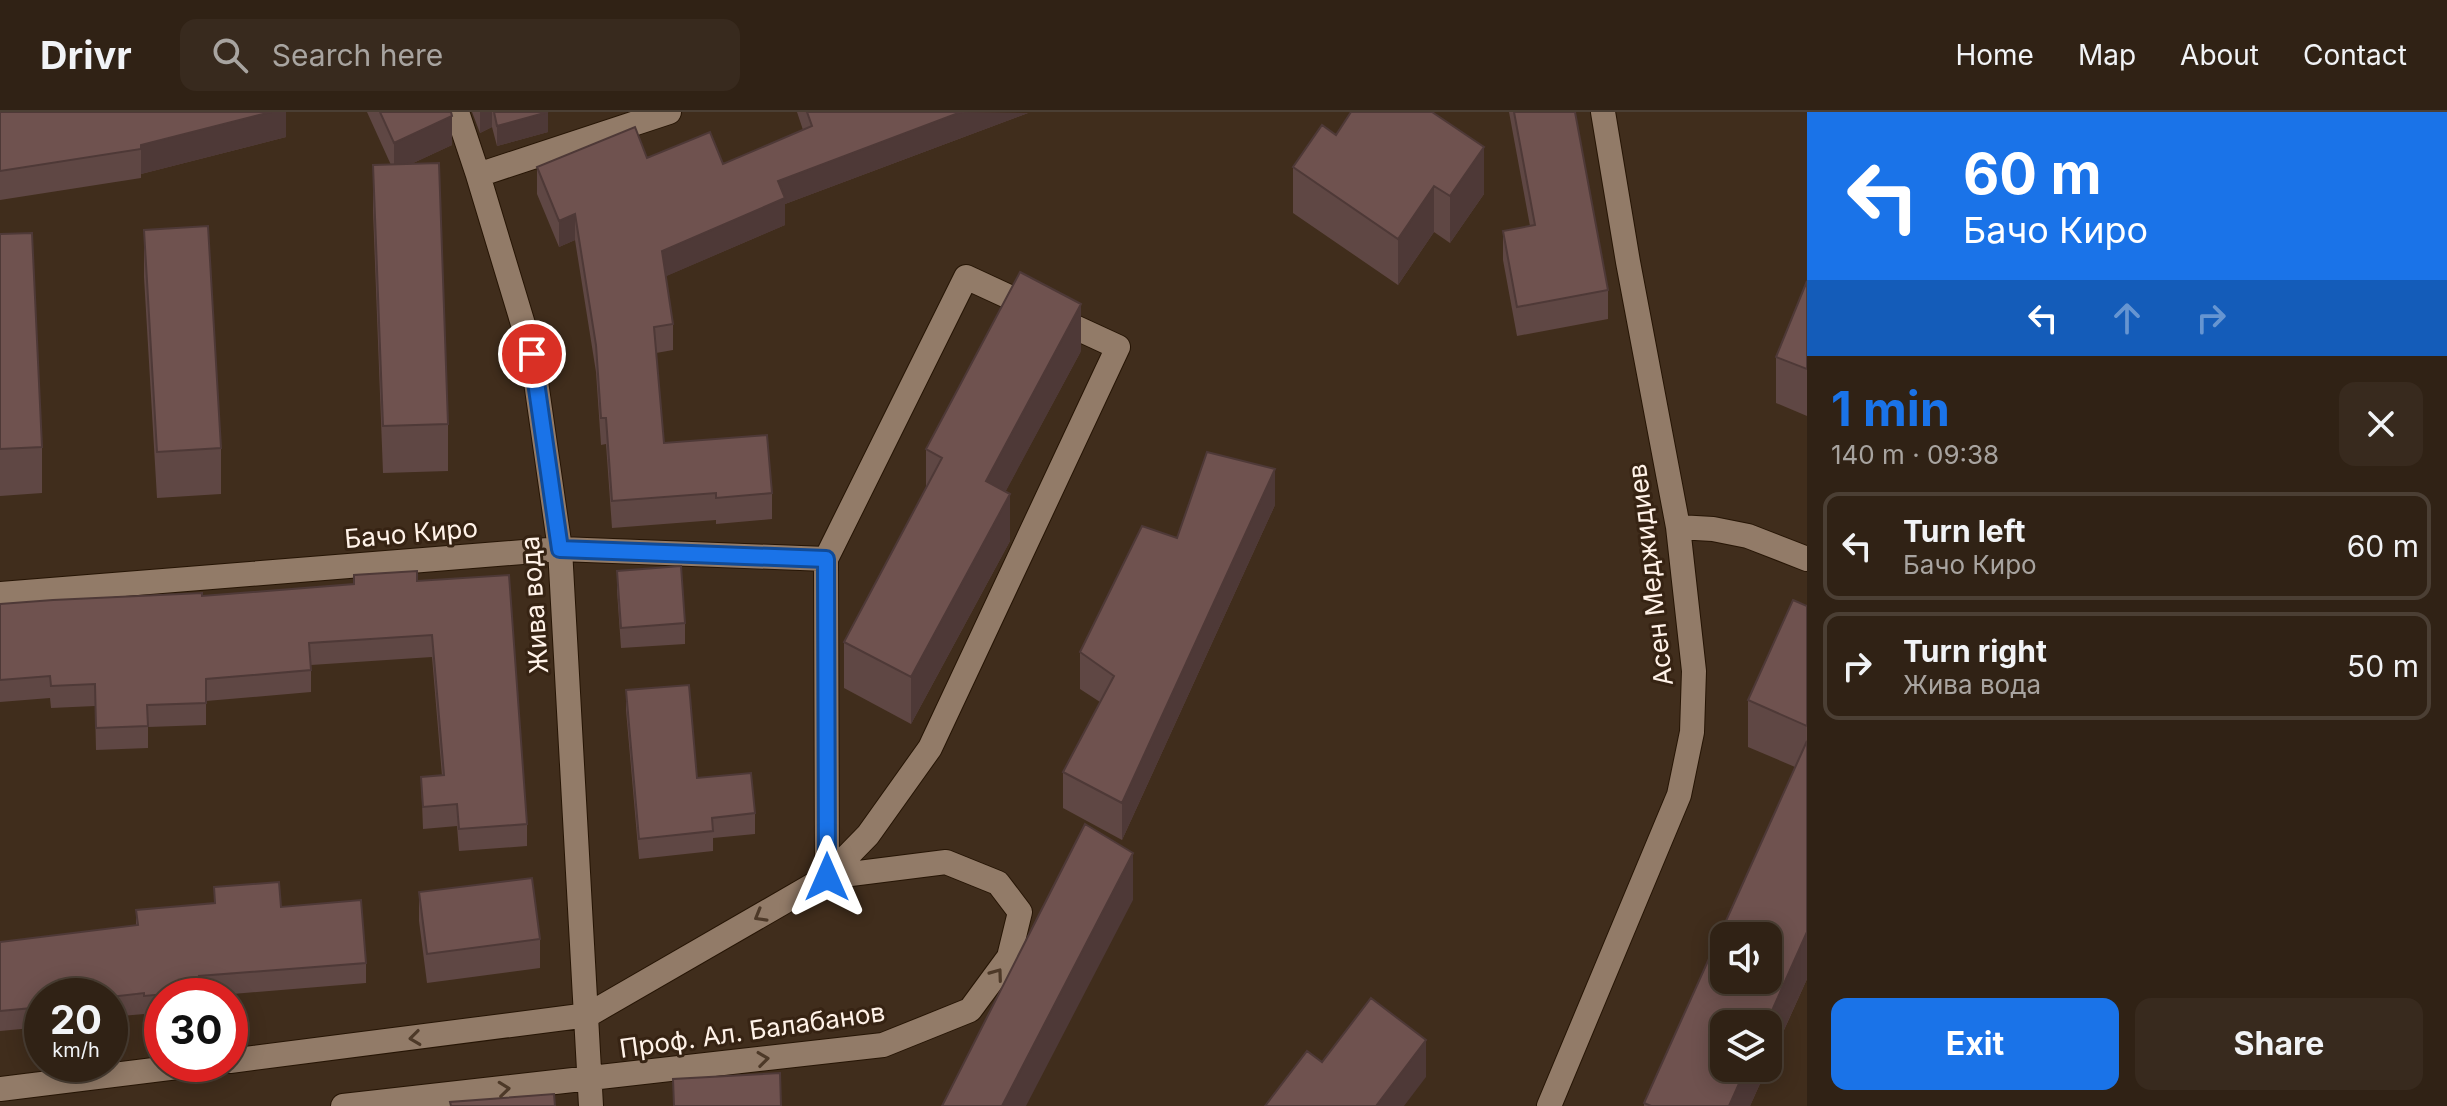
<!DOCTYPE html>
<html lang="en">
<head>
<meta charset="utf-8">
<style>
  body { margin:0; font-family:Inter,sans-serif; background:#382a1e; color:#f1f3f6; height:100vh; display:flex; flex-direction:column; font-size:30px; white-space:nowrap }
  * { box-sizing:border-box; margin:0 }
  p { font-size:26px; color:#a8a4a0 }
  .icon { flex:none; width:44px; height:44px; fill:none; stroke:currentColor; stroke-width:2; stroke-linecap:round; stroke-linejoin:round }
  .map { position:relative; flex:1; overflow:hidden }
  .drawer { display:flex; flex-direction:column; background:#302215; width:640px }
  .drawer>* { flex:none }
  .hud { background:#1a73e8; color:#fff; overflow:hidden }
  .fabs { position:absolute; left:1710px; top:810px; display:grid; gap:16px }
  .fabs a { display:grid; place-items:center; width:72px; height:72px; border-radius:16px; background:#302215; box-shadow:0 4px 20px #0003,0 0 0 2px #4b3f34; font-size:40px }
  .speed { position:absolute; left:24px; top:866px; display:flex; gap:16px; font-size:40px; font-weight:700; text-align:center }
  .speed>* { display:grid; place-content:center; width:104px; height:104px; border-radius:50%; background:#302215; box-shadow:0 4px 20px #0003,0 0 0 2px #4b3f34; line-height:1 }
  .speed small { font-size:20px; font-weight:400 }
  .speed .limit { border:12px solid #d22; background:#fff; color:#111 }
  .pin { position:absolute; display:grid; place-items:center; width:68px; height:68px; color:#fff; margin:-34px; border:4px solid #fff; border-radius:50%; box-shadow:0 2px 8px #0007 }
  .me { position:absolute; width:88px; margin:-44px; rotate:0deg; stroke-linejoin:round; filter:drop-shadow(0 0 6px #0008) }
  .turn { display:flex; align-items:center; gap:28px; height:168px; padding:0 24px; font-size:36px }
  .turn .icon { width:104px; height:104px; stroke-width:2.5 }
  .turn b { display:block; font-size:56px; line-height:68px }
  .lanes { display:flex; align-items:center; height:76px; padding:0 24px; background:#0003; justify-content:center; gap:40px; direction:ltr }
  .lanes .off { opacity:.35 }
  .round { display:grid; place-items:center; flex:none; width:84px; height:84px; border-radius:16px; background:#382a1e }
  .headline { display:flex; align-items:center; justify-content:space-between; height:136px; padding:0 24px }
  h1 { font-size:48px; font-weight:700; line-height:60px; color:#1a73e8 }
  .button { display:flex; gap:16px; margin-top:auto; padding:16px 24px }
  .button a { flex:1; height:92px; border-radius:16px; background:#1a73e8; color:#fff; font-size:32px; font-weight:700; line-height:92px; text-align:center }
  .button a+a { background:#382a1e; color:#f1f3f6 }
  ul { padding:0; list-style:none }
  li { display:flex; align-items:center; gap:24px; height:108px; margin:0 16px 12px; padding:0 8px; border:4px solid #4b3f34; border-radius:16px }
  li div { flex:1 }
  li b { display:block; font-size:30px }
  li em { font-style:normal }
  header { display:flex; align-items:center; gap:48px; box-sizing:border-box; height:112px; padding:0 40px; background:#302215; border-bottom:2px solid #4b3f34 }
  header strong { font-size:38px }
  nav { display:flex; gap:44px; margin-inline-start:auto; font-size:28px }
  .search { width:560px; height:72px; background:#382a1e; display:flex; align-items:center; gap:20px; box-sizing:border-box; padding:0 28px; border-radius:16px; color:#a8a4a0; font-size:30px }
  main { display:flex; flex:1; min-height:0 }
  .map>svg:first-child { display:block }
</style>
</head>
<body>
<header>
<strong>Drivr</strong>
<div class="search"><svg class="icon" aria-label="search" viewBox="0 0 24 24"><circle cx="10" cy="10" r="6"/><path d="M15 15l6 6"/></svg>Search here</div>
<nav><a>Home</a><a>Map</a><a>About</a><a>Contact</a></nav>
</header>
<main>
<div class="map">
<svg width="1807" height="994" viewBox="0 0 1807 994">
  <rect width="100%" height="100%" fill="#402d1c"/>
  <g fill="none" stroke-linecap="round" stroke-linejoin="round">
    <g stroke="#261505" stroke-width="26">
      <path id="minor" d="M 457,0 L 478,63 L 532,242 L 560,437 L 591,994
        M 478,63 L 669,0
        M 966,165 L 1118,235 L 930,636 L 868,723 L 827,765 L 826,447 Z
        M 1678,415 L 1713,417 L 1748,424 L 1807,447
        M 0,482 L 560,437 L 826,447
        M 230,949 L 588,903 L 827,765 L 946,750 L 998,771 L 1020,800 L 1009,845 L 970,898 L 883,933 L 343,994
        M 0,977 L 202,952
        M 1549,994 L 1679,683 L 1692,620 L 1694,559 L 1678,415 L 1628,150 L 1603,0"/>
    </g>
    <use href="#minor" stroke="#927b68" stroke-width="24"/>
  </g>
  <path fill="#5f4744" d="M 0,0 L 286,0 L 286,25 L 141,62 L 141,66 L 0,88 Z
    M 367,0 L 451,0 L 452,33 L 411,52 L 448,312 L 448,359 L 383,361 L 373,99 L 373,53 L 391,53 Z
    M 472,0 L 548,0 L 548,20 L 497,34 L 492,15 L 480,21 Z
    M 797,0 L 1028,1 L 785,92 L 785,113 L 666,164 L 673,212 L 673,238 L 656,241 L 664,331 L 772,381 L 772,407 L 716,412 L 716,408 L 612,416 L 606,332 L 601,333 L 596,260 L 575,128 L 559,135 L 537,82 L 537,55 L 647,46 L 723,52 L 803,18 Z
    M 1509,0 L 1575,0 L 1608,178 L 1608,207 L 1517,224 L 1503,148 L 1503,119 L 1530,114 Z
    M 1336,23 L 1484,82 L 1450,131 L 1434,120 L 1398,173 L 1293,101 L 1293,55 Z
    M 144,118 L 221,336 L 221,382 L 157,386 L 144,165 Z
    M 0,122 L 42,335 L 42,381 L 0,384 Z
    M 1807,169 L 1807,304 L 1776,291 L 1776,245 Z
    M 1081,239 L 1005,380 L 1010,429 L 911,612 L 844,576 L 844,530 L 926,378 L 926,337 Z
    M 1275,393 L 1122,728 L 1063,696 L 1063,660 L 1100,590 L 1080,577 L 1080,540 L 1177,426 Z
    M 617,459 L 685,511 L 685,532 L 621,536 L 617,479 Z
    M 417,469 L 527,712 L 527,734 L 459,739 L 457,714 L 423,717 L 421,665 L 442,664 L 432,545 L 311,553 L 311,580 L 206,589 L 206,613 L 148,615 L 148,636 L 96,638 L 95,594 L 51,596 L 50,586 L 0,590 L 0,492 L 202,484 Z
    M 1807,494 L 1807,867 L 1750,994 L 1644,994 L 1644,991 L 1795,655 L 1748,635 L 1748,588 Z
    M 626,578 L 697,666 L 755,701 L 755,722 L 713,726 L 713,739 L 639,747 L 626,598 Z
    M 214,775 L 281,795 L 366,851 L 366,871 L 209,884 L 162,884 L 162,903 L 144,905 L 144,902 L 110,905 L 110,884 L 42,884 L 42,912 L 32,914 L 32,916 L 0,919 L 0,830 L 136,813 L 136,798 L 214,791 Z
    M 419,780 L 540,827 L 540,856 L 427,871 L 419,809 Z"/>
  <path fill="#4e3937" d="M 271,0 L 286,0 L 286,25 L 141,62 L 141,33 Z
    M 480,0 L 492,0 L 492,15 L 480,21 Z
    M 548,0 L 548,20 L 497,34 L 497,14 Z
    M 961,0 L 1028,1 L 785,92 L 785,113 L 662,166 L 662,139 L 778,69 Z
    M 452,4 L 452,33 L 394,60 L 394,31 Z
    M 1484,35 L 1484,82 L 1450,131 L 1450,84 Z
    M 1434,74 L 1434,120 L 1398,173 L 1398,127 Z
    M 575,102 L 575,128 L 559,135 L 559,109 Z
    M 1081,192 L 1081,239 L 986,416 L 986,369 Z
    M 1275,357 L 1275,393 L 1122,728 L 1122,691 Z
    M 1010,382 L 1010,429 L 911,612 L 911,565 Z
    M 1133,741 L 1133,788 L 1026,994 L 1002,994 Z
    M 1807,820 L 1807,867 L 1768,953 L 1768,912 L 1766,912 Z
    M 1426,928 L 1426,965 L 1404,994 L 1376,994 Z
    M 1746,956 L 1767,956 L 1750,994 L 1729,994 Z"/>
  <path fill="#6f524f" stroke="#4e3937" stroke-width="2" fill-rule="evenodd" d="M 0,0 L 271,0 L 141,33 L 141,37 L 0,59 Z
    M 380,0 L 451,0 L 452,4 L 394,31 Z
    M 494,0 L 548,0 L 497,14 Z
    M 807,0 L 961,0 L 778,69 L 785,86 L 662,139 L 673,212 L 654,215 L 664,331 L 767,323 L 772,381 L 716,386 L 716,381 L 612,389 L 606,306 L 601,306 L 596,233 L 575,102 L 559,109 L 537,55 L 635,15 L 647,46 L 710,20 L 723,52 L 812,14 Z
    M 1351,0 L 1432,0 L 1484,35 L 1450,84 L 1434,74 L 1398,127 L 1293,55 L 1322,13 L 1336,23 Z
    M 1514,0 L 1575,0 L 1608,178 L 1517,195 L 1503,119 L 1535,113 Z
    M 439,51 L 448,312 L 383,314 L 373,53 Z
    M 208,114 L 221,336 L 157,340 L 144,118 Z
    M 32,121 L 42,335 L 0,337 L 0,122 Z
    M 1020,160 L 1081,192 L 986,369 L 1010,382 L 911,565 L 844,530 L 942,346 L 926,337 Z
    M 1807,169 L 1807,257 L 1776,245 Z
    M 1207,340 L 1275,357 L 1122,691 L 1063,660 L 1114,564 L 1080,540 L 1142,414 L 1177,426 Z
    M 681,454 L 685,511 L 621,516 L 617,459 Z
    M 417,459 L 417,469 L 509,463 L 527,712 L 459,717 L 457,692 L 423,695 L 421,665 L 444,663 L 432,523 L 309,531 L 311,558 L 206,567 L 206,591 L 147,593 L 148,614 L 96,616 L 95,572 L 51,574 L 50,564 L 0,568 L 0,492 L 53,488 L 202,481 L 202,484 L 354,472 L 354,463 Z
    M 1793,488 L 1807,494 L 1807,614 L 1748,588 Z
    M 689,573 L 697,666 L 751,661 L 755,701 L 712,706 L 713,719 L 639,727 L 626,578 Z
    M 1807,629 L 1807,820 L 1766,912 L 1724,912 L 1724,956 L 1746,956 L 1729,994 L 1651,994 L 1644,991 ZM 1724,824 L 1768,824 L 1768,868 L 1724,868 Z
    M 1085,712 L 1133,741 L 1002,994 L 942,994 Z
    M 532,766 L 540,827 L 427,842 L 419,780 Z
    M 279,770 L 281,795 L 361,788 L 366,851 L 199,864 L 201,879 L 144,884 L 144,881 L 110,885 L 42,884 L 42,892 L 31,893 L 32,896 L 0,899 L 0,830 L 138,813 L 136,798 L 215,791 L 214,775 Z
    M 1371,886 L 1426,928 L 1376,994 L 1265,994 L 1307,939 L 1322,950 Z
    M 780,961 L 781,994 L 674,994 L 673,967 Z
    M 554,982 L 555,994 L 451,994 L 450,990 Z"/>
  <defs><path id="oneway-chevron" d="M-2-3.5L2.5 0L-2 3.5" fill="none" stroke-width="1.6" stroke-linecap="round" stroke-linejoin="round" transform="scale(2)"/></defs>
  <g stroke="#4d3928">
    <use href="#oneway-chevron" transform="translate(760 804) rotate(150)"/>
    <use href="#oneway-chevron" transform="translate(997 862) rotate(-54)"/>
    <use href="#oneway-chevron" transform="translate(415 926) rotate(173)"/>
    <use href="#oneway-chevron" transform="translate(763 947) rotate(-7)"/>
    <use href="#oneway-chevron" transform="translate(504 977) rotate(-6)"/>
  </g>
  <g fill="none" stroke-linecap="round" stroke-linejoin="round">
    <g stroke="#114b97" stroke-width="20">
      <path id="route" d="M 532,242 L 560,437 L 826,447 L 827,765"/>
    </g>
    <use href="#route" stroke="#1a73e8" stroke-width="14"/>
  </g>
  <g text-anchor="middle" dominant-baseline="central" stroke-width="6" stroke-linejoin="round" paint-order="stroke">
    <g font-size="26" fill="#fff2e8" stroke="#362313">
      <text transform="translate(411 421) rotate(-5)">Бачо Киро</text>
      <text transform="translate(1650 463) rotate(-97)">Асен Меджидиев</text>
      <text transform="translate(534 493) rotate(-94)">Жива вода</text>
      <text transform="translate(752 918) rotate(-8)">Проф. Ал. Балабанов</text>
    </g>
  </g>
</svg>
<div class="fabs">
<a><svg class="icon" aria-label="sound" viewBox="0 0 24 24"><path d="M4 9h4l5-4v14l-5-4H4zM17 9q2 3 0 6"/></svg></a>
<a><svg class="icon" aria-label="layers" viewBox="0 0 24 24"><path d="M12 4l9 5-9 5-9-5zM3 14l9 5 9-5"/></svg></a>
</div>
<div class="speed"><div>20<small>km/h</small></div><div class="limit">30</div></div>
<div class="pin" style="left:532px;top:242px;background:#d93025"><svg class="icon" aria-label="arrive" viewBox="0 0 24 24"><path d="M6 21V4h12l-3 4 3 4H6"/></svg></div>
<svg class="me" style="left:827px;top:765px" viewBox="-20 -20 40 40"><path d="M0-17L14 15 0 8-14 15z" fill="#1a73e8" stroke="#fff" stroke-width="4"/></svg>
</div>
<section class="drawer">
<div class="hud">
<div class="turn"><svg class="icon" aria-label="left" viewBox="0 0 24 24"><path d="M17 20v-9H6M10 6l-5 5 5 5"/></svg><div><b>60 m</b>Бачо Киро</div></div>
<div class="lanes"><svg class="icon" aria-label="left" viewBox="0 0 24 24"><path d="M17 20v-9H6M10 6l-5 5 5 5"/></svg><svg class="icon off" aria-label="ahead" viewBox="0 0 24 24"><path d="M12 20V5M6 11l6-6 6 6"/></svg><svg class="icon off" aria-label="right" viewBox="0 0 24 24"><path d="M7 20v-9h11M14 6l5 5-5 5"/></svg></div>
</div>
<div class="headline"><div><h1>1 min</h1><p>140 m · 09:38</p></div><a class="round"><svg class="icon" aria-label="close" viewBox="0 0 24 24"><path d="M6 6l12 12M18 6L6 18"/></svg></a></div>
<ul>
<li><svg class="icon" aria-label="left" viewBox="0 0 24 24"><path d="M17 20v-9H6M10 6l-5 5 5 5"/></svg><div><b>Turn left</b><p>Бачо Киро</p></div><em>60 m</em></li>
<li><svg class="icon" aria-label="right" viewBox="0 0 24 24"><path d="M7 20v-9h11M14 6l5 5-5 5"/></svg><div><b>Turn right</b><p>Жива вода</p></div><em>50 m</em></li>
</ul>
<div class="button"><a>Exit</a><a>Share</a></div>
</section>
</main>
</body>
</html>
